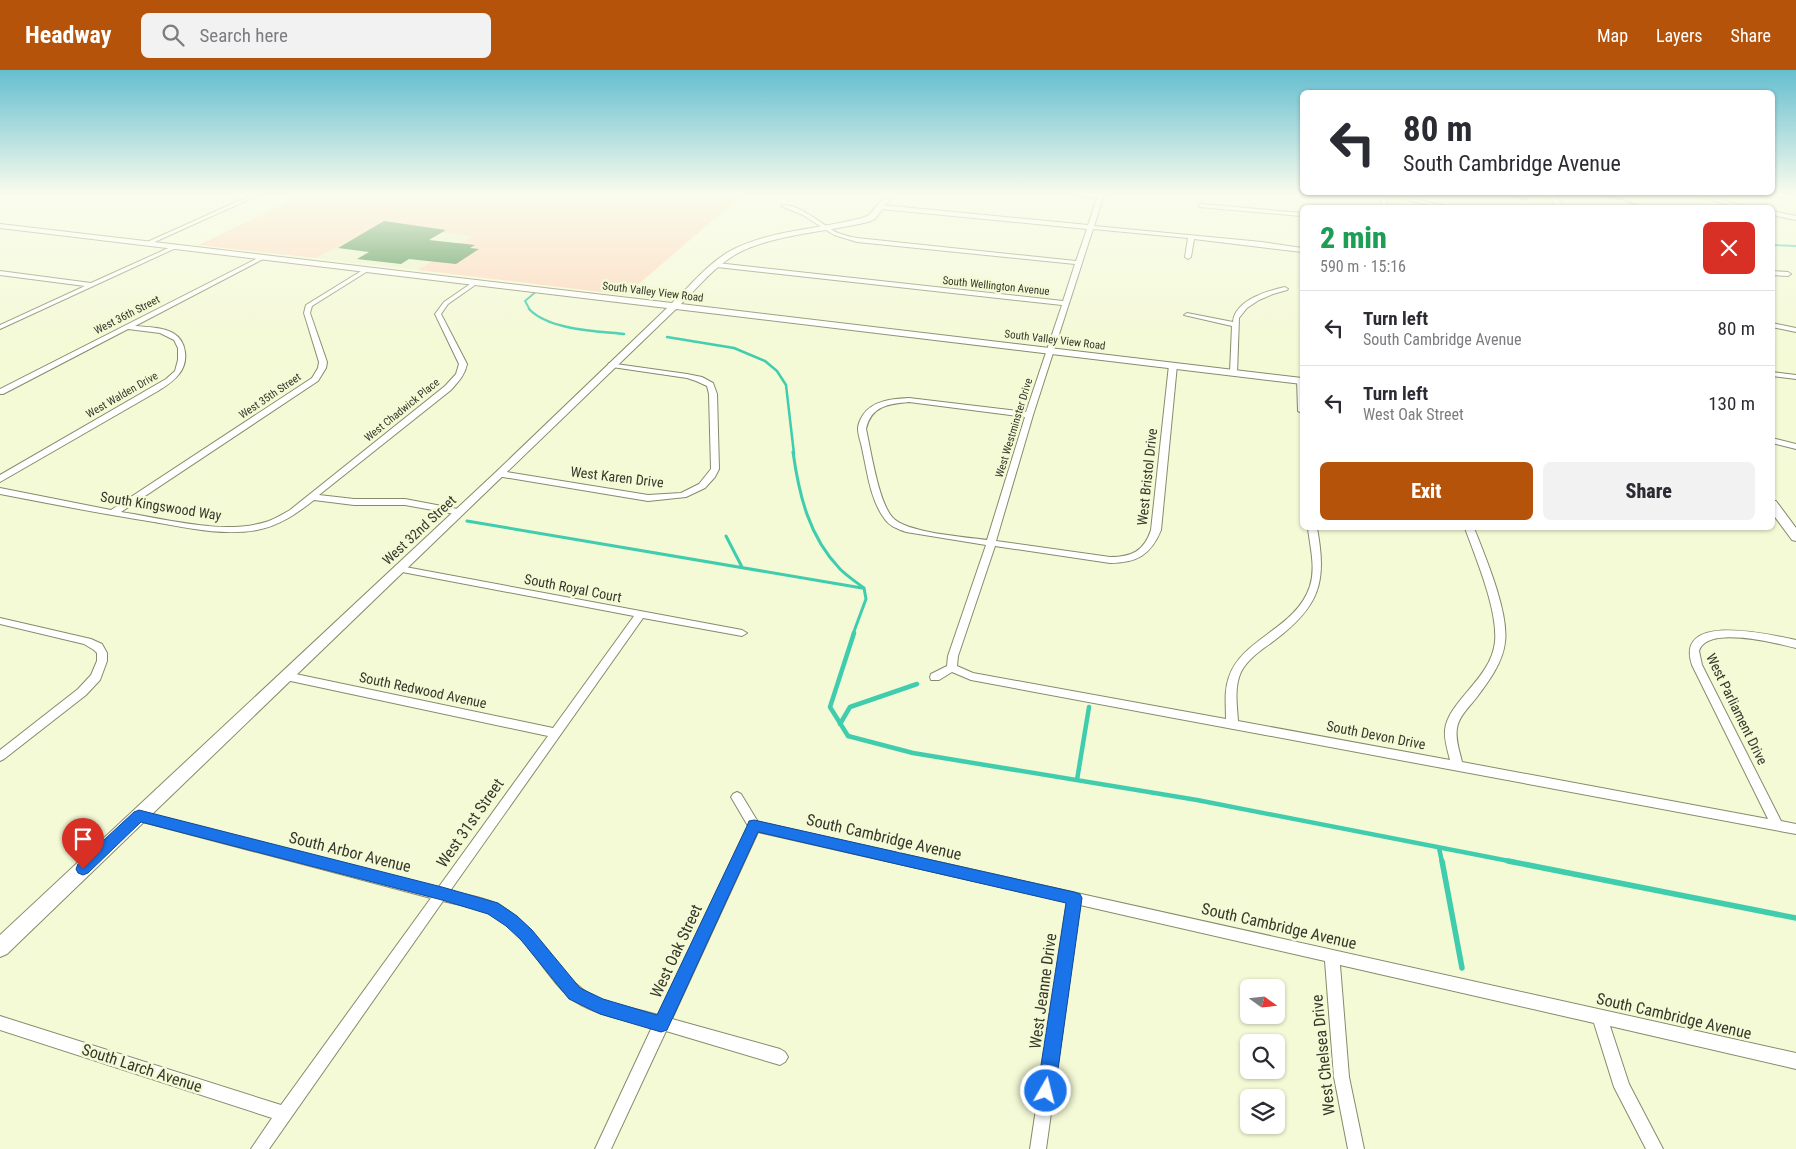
<!DOCTYPE html>
<html lang="en">
<head>
<meta charset="utf-8">
<style>
  body { margin:0; font-family:"Roboto Condensed",sans-serif; background:#f2f2f3; color:#2b2b33; height:100vh; display:flex; flex-direction:column; font-size:19px; white-space:nowrap }
  * { box-sizing:border-box; margin:0 }
  p { font-size:16px; color:#7c7c81 }
  .icon { flex:none; width:28px; height:28px; fill:none; stroke:currentColor; stroke-width:2; stroke-linecap:round; stroke-linejoin:round }
  .map { position:relative; flex:1; overflow:hidden }
  .panel { position:absolute; left:1300px; top:135px; width:475px; height:325px; display:flex; flex-direction:column; background:#fff; border-radius:8px; box-shadow:0 1px 4px #0004 }
  .panel>* { flex:none }
  .guide { position:absolute; left:1300px; top:20px; width:475px; height:105px; border-radius:8px; box-shadow:0 1px 4px #0004; background:#fff; color:#2b2b33; overflow:hidden }
  .needle { width:32px; rotate:105deg }
  .tools { position:absolute; left:1240px; top:909px; display:grid; gap:10px }
  .tools a { display:grid; place-items:center; width:45px; height:45px; border-radius:8px; background:#fff; box-shadow:0 1px 4px #0004; font-size:25px }
  .pin { position:absolute; display:grid; place-items:center; width:42px; height:42px; color:#fff; margin:-51px -21px; border-radius:50% 50% 50% 0; rotate:-45deg; box-shadow:0 0 5px #0007 }
  .pin .icon { rotate:45deg }
  .me { position:absolute; width:55px; margin:-28px; rotate:8deg; stroke-linejoin:round; filter:drop-shadow(0 0 4px #0008) }
  .turn { display:flex; align-items:center; gap:18px; height:105px; padding:0 20px; font-size:22px }
  .turn .icon { width:65px; height:65px; stroke-width:2.5 }
  .turn b { display:block; font-size:35px; line-height:42px }
  .round { display:grid; place-items:center; flex:none; width:52px; height:52px; border-radius:8px; background:#f2f2f3 }
  .summary { display:flex; align-items:center; justify-content:space-between; height:85px; padding:0 20px }
  h1 { font-size:30px; font-weight:800; line-height:38px; color:#1e9e55 }
  .button { display:flex; gap:10px; margin-top:auto; padding:10px 20px }
  .button a { flex:1; height:58px; border-radius:8px; background:#b45309; color:#fff; font-size:20px; font-weight:800; line-height:58px; text-align:center }
  .button a+a { background:#f2f2f3; color:#2b2b33 }
  ul { padding:0; list-style:none }
  li { display:flex; align-items:center; gap:15px; height:75px; padding:0 20px; border-top:1px solid #e1e1e2 }
  li div { flex:1 }
  li b { display:block; font-size:19px }
  li em { font-style:normal }
  header { display:flex; align-items:center; gap:30px; box-sizing:border-box; height:70px; padding:0 25px; background:#b45309; color:#fff }
  header strong { font-size:24px }
  nav { display:flex; gap:28px; margin-inline-start:auto; font-size:18px }
  .search { width:350px; height:45px; background:#f2f2f3; display:flex; align-items:center; gap:12px; box-sizing:border-box; padding:0 18px; border-radius:8px; color:#7c7c81; font-size:19px }
  .map>svg:first-child { display:block }
</style>
</head>
<body>
<header>
<strong>Headway</strong>
<div class="search"><svg class="icon" aria-label="search" viewBox="0 0 24 24"><circle cx="10" cy="10" r="6"/><path d="M15 15l6 6"/></svg>Search here</div>
<nav><a>Map</a><a>Layers</a><a>Share</a></nav>
</header>
<div class="map">
<svg width="1796" height="1079" viewBox="0 0 1796 1079">
  <rect width="100%" height="100%" fill="#f4f9d6"/>
  <path fill="#ebf2c7" d="M 379,156 L 473,166 L 418,200 L 316,188 Z"/>
  <path fill="#fdd6bc" d="M 304,125 L 742,125 L 626,225 L 418,200 L 472,166 L 379,156 L 316,188 L 198,175 Z"/>
  <g fill="none" stroke-linecap="round" stroke-linejoin="round">
    <path stroke="#40cdad" stroke-width="2" d="M 1508,125 L 1528,130
      M 1598,125 L 1622,129 L 1643,138
      M 1772,175 L 1796,176
      M 530,240 L 525,231 L 538,220"/>
    <path stroke="#40cdad" stroke-width="2.5" d="M 529,239 C 549,260 596,261 624,264
      M 667,267 L 734,278 L 765,291 L 777,301 L 786,315 L 794,384"/>
    <path stroke="#40cdad" stroke-width="3" d="M 793,382 C 799,425 809,467 840,499 C 847,506 856,512 864,518 L 866,529 L 853,564
      M 467,451 L 862,518
      M 726,466 L 742,497"/>
    <path stroke="#40cdad" stroke-width="4.5" d="M 854,563 L 830,637 L 848,666 L 913,683 L 1197,730 L 1514,792
      M 840,654 L 850,637 L 917,614
      M 1077,710 L 1089,637
      M 1439,778 L 1442,792"/>
    <path stroke="#40cdad" stroke-width="5.5" d="M 1442,791 L 1462,898
      M 1508,791 L 1796,848"/>
  </g>
  <path fill="#3a843e" d="M 384,151 L 446,160 L 429,170 L 475,175 L 470,178 L 479,179 L 456,194 L 409,189 L 401,194 L 357,189 L 369,182 L 338,178 Z"/>
  <g fill="none" stroke-linecap="round" stroke-linejoin="round">
    <g stroke="#878b6b" stroke-width="2">
      <path id="street" d="M 252,125 L 259,125 L 150,174 L 145,173 Z
        M 1077,125 L 1104,125 L 1094,156 L 1262,172 L 1302,178 L 1302,182 L 1194,169 L 1191,187 L 1188,189 L 1185,187 L 1188,168 L 1093,159 L 1033,345 L 996,471 L 1110,487 C 1132,487 1144,481 1151,460 L 1169,295 L 1173,293 L 1177,295 L 1161,460 C 1151,485 1136,493 1110,493 L 995,476 L 958,586 L 957,596 L 973,603 L 1226,649 C 1226,635 1224,620 1229,607 C 1242,568 1296,559 1310,516 C 1316,497 1310,477 1308,458 L 1317,458 C 1327,512 1320,536 1275,570 C 1263,579 1248,588 1241,602 C 1234,617 1237,635 1238,651 L 1450,690 C 1448,681 1444,670 1445,660 C 1448,631 1491,609 1495,572 C 1498,540 1476,489 1465,458 L 1474,458 C 1485,486 1509,542 1505,572 C 1503,592 1489,611 1477,627 C 1470,636 1459,646 1457,658 C 1455,670 1460,682 1462,692 L 1768,749 L 1692,595 C 1674,541 1771,565 1796,570 L 1796,578 C 1776,573 1707,555 1699,581 L 1702,595 L 1781,751 L 1796,754 L 1796,764 L 971,610 L 952,602 L 939,610 L 931,610 L 930,607 L 931,604 L 947,596 L 948,586 L 986,475 L 906,462 C 898,459 889,456 884,448 C 870,429 867,400 862,378 C 861,372 858,365 858,359 C 858,354 861,348 863,345 C 873,330 893,329 909,328 L 1026,342 L 1062,235 L 717,197 L 714,195 L 717,193 L 1063,231 L 1075,194 L 857,172 L 834,165 L 803,145 L 781,136 C 795,130 825,157 838,163 C 844,165 851,167 857,168 L 1076,191 L 1087,159 L 881,139 L 878,137 L 881,135 L 1088,155 L 1097,128 ZM 909,332 L 1025,347 L 987,470 C 966,467 905,463 892,447 C 878,430 871,381 866,359 C 871,336 888,334 909,332 Z
        M 1379,125 L 1385,125 L 1388,138 L 1383,138 Z
        M 1387,125 L 1397,125 L 1453,138 L 1441,138 Z
        M 1693,125 L 1702,125 L 1752,138 L 1741,138 Z
        M 1201,134 L 1302,143 L 1302,146 L 1199,137 L 1199,135 Z
        M 1772,141 L 1796,146 L 1796,150 L 1772,145 Z
        M 173,176 L 178,177 L 0,259 L 0,255 L 85,216 L 0,205 L 0,201 L 91,213 Z
        M 262,186 L 267,187 L 135,256 C 147,257 162,257 173,263 C 187,271 189,292 179,304 C 174,311 166,316 158,321 L 0,412 L 0,405 L 166,309 L 175,301 L 178,290 L 178,278 L 174,270 L 160,263 L 128,259 L 3,324 L 0,324 L 0,319 Z
        M 366,198 L 371,199 L 312,236 L 310,243 L 327,292 L 326,298 L 318,311 L 121,442 C 167,449 224,466 269,451 C 276,448 283,444 290,440 L 445,316 L 456,304 L 459,294 L 435,244 L 444,232 L 476,210 L 478,211 L 478,213 L 448,234 L 441,244 L 467,294 C 465,305 458,312 451,320 L 319,425 L 354,429 L 405,429 L 463,440 L 464,442 L 463,444 L 460,445 L 405,435 L 354,435 L 314,430 C 296,444 279,456 257,460 C 222,466 188,458 154,452 C 103,444 51,434 0,424 L 0,418 L 111,440 L 312,308 L 318,298 L 319,292 L 304,243 L 306,235 Z
        M 1772,201 L 1788,202 L 1791,204 L 1788,206 L 1772,205 Z
        M 1285,217 L 1288,219 L 1287,220 L 1273,224 L 1259,230 L 1247,238 L 1239,248 L 1237,304 L 1230,302 L 1232,256 L 1184,245 L 1187,243 L 1233,252 C 1235,230 1267,221 1285,217 Z
        M 1772,253 L 1796,258 L 1796,262 L 1772,257 Z
        M 609,293 L 687,304 L 702,307 L 713,313 L 717,324 L 719,399 L 715,407 L 705,418 L 686,427 L 648,431 L 497,406 L 496,404 L 500,401 L 648,425 L 681,423 L 699,414 L 711,399 L 709,324 L 707,316 L 696,311 L 687,308 L 612,297 L 608,295 Z
        M 1772,302 L 1796,305 L 1796,309 L 1772,306 Z
        M 1297,308 L 1302,308 L 1302,343 L 1298,341 Z
        M 1772,368 L 1796,374 L 1796,379 L 1772,373 Z
        M 400,496 L 742,560 L 747,563 L 742,566 L 643,548 L 450,821 C 466,825 485,827 499,835 C 539,857 551,897 585,921 C 601,933 638,939 658,945 L 748,756 L 731,727 L 733,724 L 737,722 L 741,724 L 758,752 L 1796,983 L 1796,999 L 1610,956 L 1629,1014 L 1663,1079 L 1646,1079 L 1614,1017 L 1594,953 L 1340,895 L 1349,1007 L 1364,1079 L 1348,1079 L 1334,1007 L 1325,891 L 1080,835 L 1046,1079 L 1030,1079 L 1067,832 L 758,762 L 672,949 L 780,979 L 785,982 L 788,987 L 785,992 L 780,995 L 666,961 L 611,1079 L 595,1079 L 652,957 C 630,951 595,945 576,932 C 543,909 527,859 488,843 C 474,837 458,835 443,831 L 269,1079 L 251,1079 L 272,1048 L 0,960 L 0,946 L 281,1035 L 431,828 L 139,751 L 135,750 L 133,746 L 135,742 L 139,741 L 438,818 L 548,666 L 286,610 L 282,609 L 281,606 L 282,603 L 286,602 L 553,658 L 634,546 L 397,501 L 395,499 L 397,497 Z
        M 0,548 L 91,569 L 102,574 L 107,583 L 107,591 L 100,610 L 86,625 L 4,689 L 0,691 L 0,680 L 78,619 L 91,605 L 97,591 L 97,583 L 94,580 L 84,574 L 0,554 Z"/>
    </g>
    <g stroke="#878b6b" stroke-width="2">
      <path id="secondary" d="M 886,125 L 893,125 L 875,149 L 868,152 C 827,162 775,164 738,183 C 716,195 698,217 681,234 L 1302,308 L 1302,314 L 676,239 L 7,884 L 0,887 L 0,865 L 496,402 L 667,238 L 0,158 L 0,154 L 672,233 C 690,216 709,192 732,180 C 770,160 821,159 862,148 L 869,145 Z
        M 1549,125 L 1556,125 L 1564,138 L 1557,138 Z
        M 1772,431 L 1776,431 L 1796,458 L 1796,471 L 1792,470 L 1772,443 Z"/>
    </g>
    <use href="#street" fill="#fff" fill-rule="evenodd"/>
    <use href="#secondary" fill="#fff" fill-rule="evenodd"/>
  </g>
  <linearGradient id="sky" x2="0" y2="1"><stop stop-color="#65bed0"/><stop offset="0.45" stop-color="#fafced"/><stop offset="1" stop-color="#fafced" stop-opacity="0"/></linearGradient>
  <rect width="1796" height="276" fill="url(#sky)"/>
  <path fill="#1a73e8" stroke="#114b97" d="M 139,740 L 442,817 L 498,833 L 517,846 L 532,860 L 580,918 L 603,929 L 657,945 L 747,756 L 749,751 L 754,750 L 1074,822 L 1080,824 L 1082,828 L 1055,1021 L 1052,1027 L 1046,1030 L 1040,1027 L 1037,1021 L 1066,833 L 758,762 L 667,960 L 661,962 L 600,944 L 569,929 L 521,870 L 506,856 L 488,844 L 442,830 L 141,752 L 88,803 L 83,805 L 78,803 L 76,799 L 78,794 L 134,742 Z"/>
  <g text-anchor="middle" dominant-baseline="central" stroke-width="5" stroke-linejoin="round" paint-order="stroke">
    <g font-size="11" fill="#36382b" stroke="#f4f9d6">
      <text transform="translate(996 216) rotate(6)">South Wellington Avenue</text>
      <text transform="translate(653 222) rotate(7)">South Valley View Road</text>
      <text transform="translate(127 245) rotate(-27)">West 36th Street</text>
      <text transform="translate(1055 270) rotate(7)">South Valley View Road</text>
      <text transform="translate(122 325) rotate(-30)">West Walden Drive</text>
      <text transform="translate(270 326) rotate(-34)">West 35th Street</text>
      <text transform="translate(402 340) rotate(-39)">West Chadwick Place</text>
      <text transform="translate(1014 358) rotate(-73)">West Westminster Drive</text>
    </g>
    <g font-size="14" fill="#36382b" stroke="#f4f9d6">
      <text transform="translate(617 407) rotate(7)">West Karen Drive</text>
      <text transform="translate(1147 407) rotate(-84)">West Bristol Drive</text>
      <text transform="translate(161 436) rotate(9)">South Kingswood Way</text>
      <text transform="translate(419 460) rotate(-43)">West 32nd Street</text>
      <text transform="translate(573 518) rotate(11)">South Royal Court</text>
      <text transform="translate(423 620) rotate(12)">South Redwood Avenue</text>
      <text transform="translate(1737 639) rotate(64)">West Parliament Drive</text>
      <text transform="translate(1376 665) rotate(11)">South Devon Drive</text>
    </g>
    <g font-size="16" fill="#36382b" stroke="#f4f9d6">
      <text transform="translate(470 753) rotate(-55)">West 31st Street</text>
      <text transform="translate(884 767) rotate(13)">South Cambridge Avenue</text>
      <text transform="translate(350 782) rotate(14)">South Arbor Avenue</text>
      <text transform="translate(1279 856) rotate(13)">South Cambridge Avenue</text>
      <text transform="translate(676 881) rotate(-65)">West Oak Street</text>
      <text transform="translate(1043 921) rotate(-82)">West Jeanne Drive</text>
      <text transform="translate(1674 946) rotate(13)">South Cambridge Avenue</text>
      <text transform="translate(1323 985) rotate(-96)">West Chelsea Drive</text>
      <text transform="translate(142 998) rotate(18)">South Larch Avenue</text>
    </g>
  </g>
</svg>
<div class="tools">
<a><svg class="needle" viewBox="-14 -14 28 28"><path d="M0-13l5 13h-10z" fill="#e53935"/><path d="M0 13l5-13h-10z" fill="#7c7c81"/></svg></a>
<a><svg class="icon" aria-label="search" viewBox="0 0 24 24"><circle cx="10" cy="10" r="6"/><path d="M15 15l6 6"/></svg></a>
<a><svg class="icon" aria-label="layers" viewBox="0 0 24 24"><path d="M12 4l9 5-9 5-9-5zM3 14l9 5 9-5"/></svg></a>
</div>
<div class="pin" style="left:83px;top:799px;background:#d93025"><svg class="icon" aria-label="arrive" viewBox="0 0 24 24"><path d="M6 21V4h12l-3 4 3 4H6"/></svg></div>
<svg class="me" style="left:1046px;top:1021px" viewBox="-20 -20 40 40"><circle r="17" fill="#1a73e8" stroke="#fff" stroke-width="3"/><path d="M0-11L8 9 0 5-8 9z" fill="#fff"/></svg>
<div class="guide">
<div class="turn"><svg class="icon" aria-label="left" viewBox="0 0 24 24"><path d="M17 20v-9H6M10 6l-5 5 5 5"/></svg><div><b>80 m</b>South Cambridge Avenue</div></div>
</div>
<section class="panel">
<div class="summary"><div><h1>2 min</h1><p>590 m · 15:16</p></div><a class="round" style="background:#d93025;color:#fff"><svg class="icon" aria-label="close" viewBox="0 0 24 24"><path d="M6 6l12 12M18 6L6 18"/></svg></a></div>
<ul>
<li><svg class="icon" aria-label="left" viewBox="0 0 24 24"><path d="M17 20v-9H6M10 6l-5 5 5 5"/></svg><div><b>Turn left</b><p>South Cambridge Avenue</p></div><em>80 m</em></li>
<li><svg class="icon" aria-label="left" viewBox="0 0 24 24"><path d="M17 20v-9H6M10 6l-5 5 5 5"/></svg><div><b>Turn left</b><p>West Oak Street</p></div><em>130 m</em></li>
</ul>
<div class="button"><a>Exit</a><a>Share</a></div>
</section>
</div>
</body>
</html>
